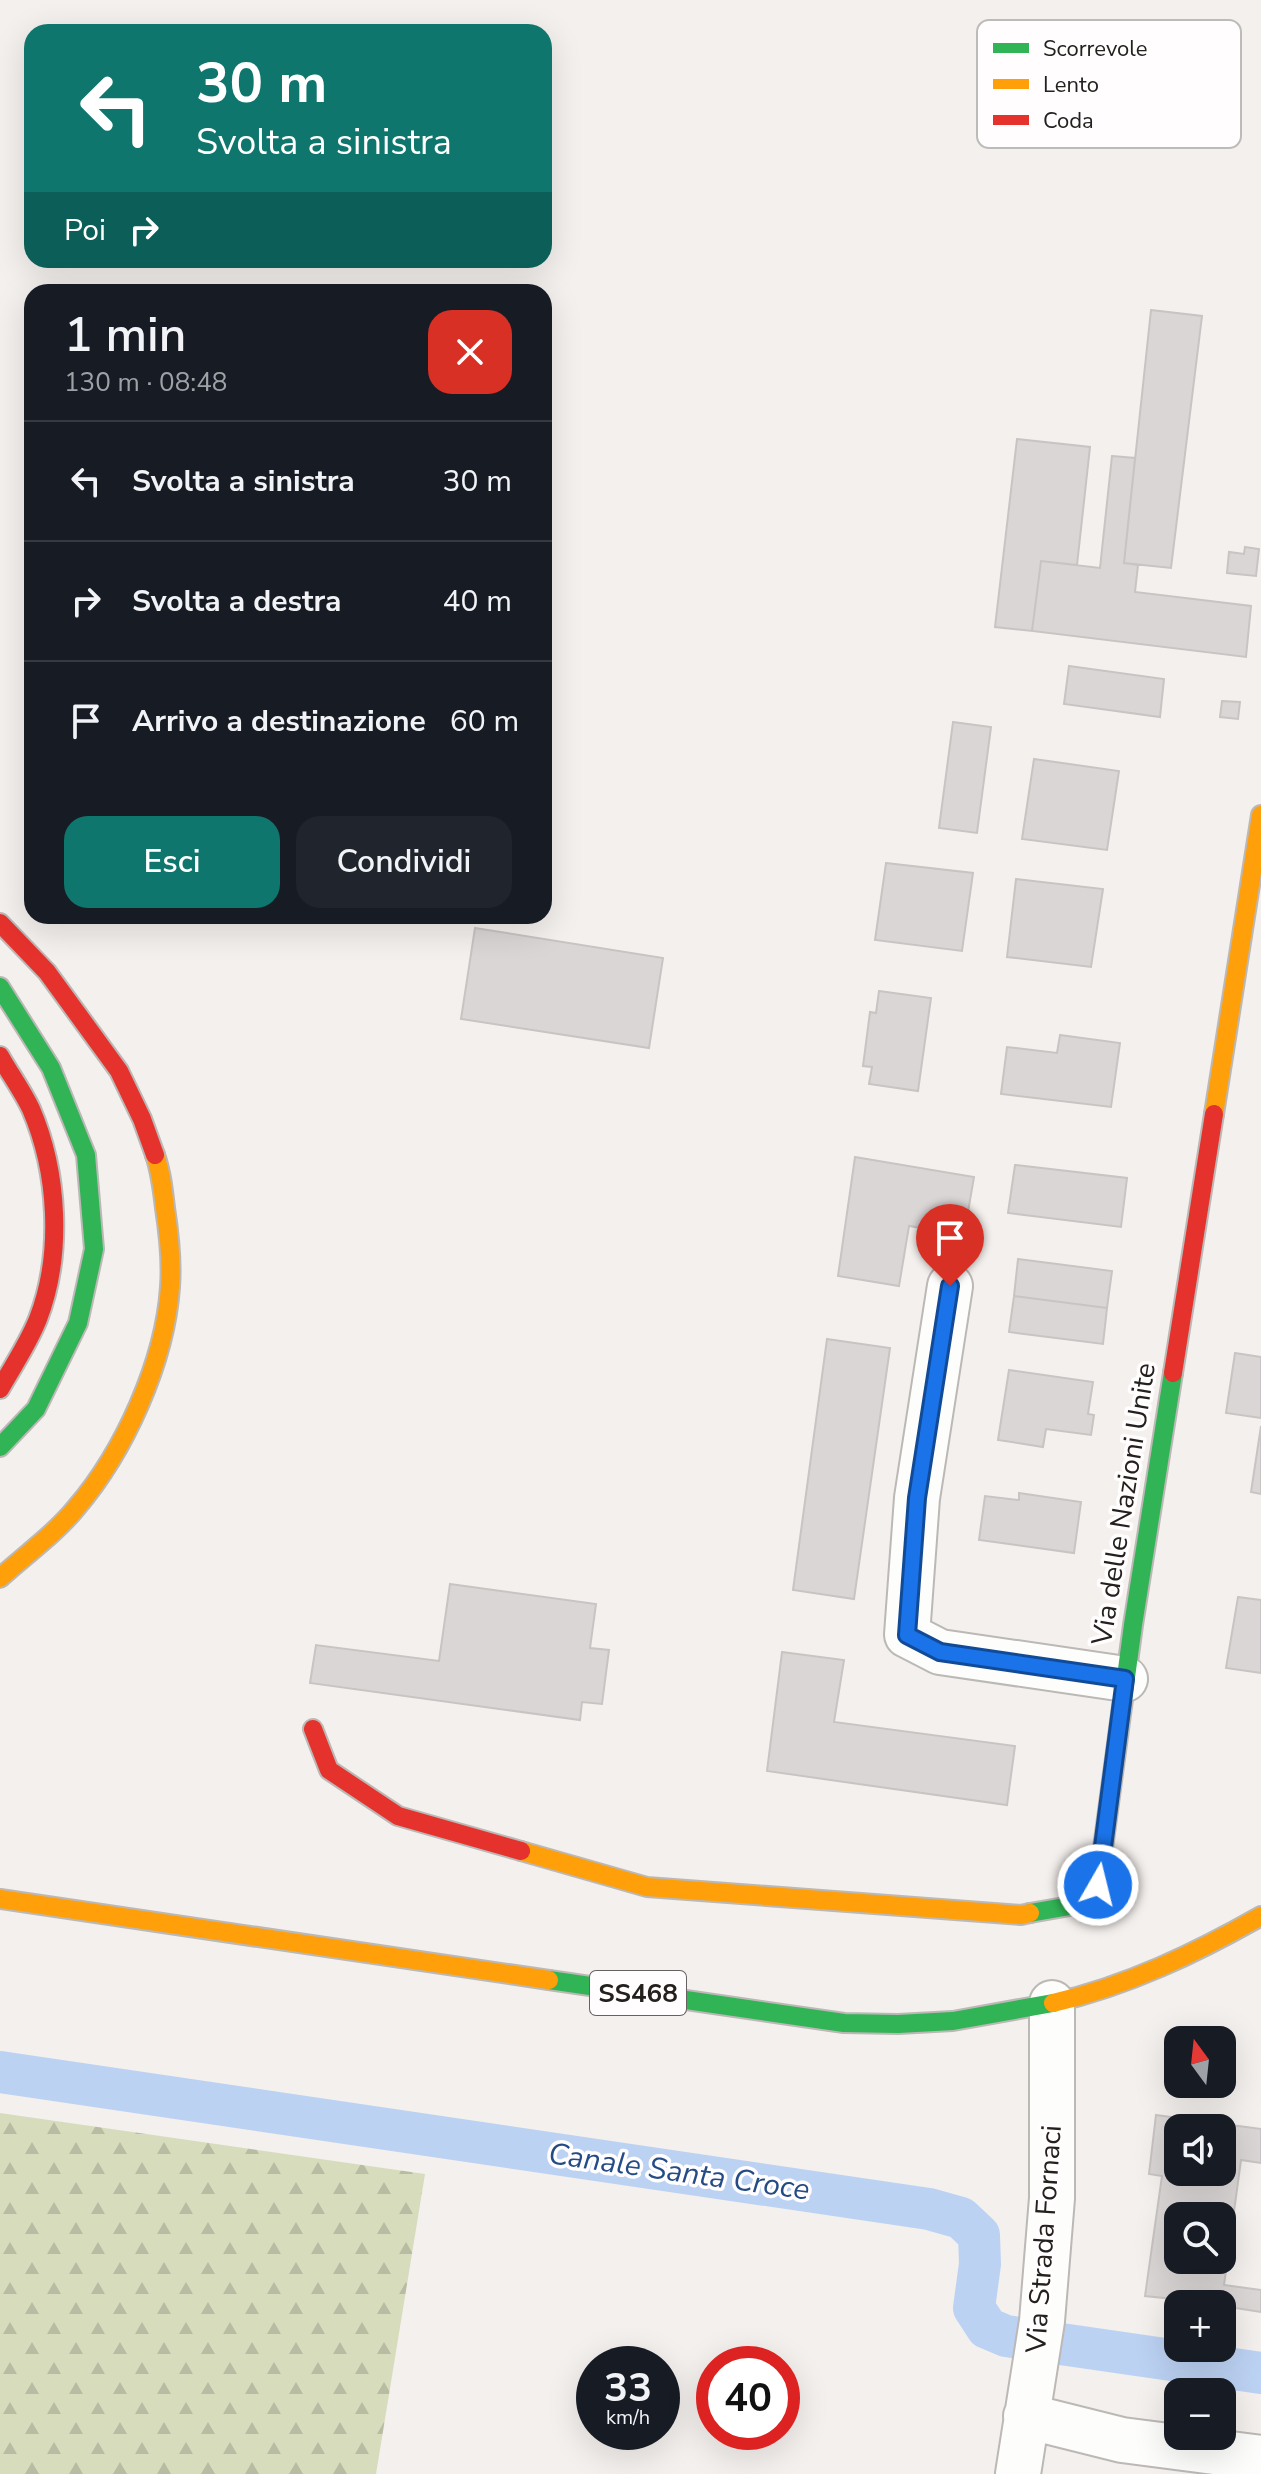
<!DOCTYPE html>
<html lang="it">
<head>
<meta charset="utf-8">
<style>
  body { margin:0; font-family:"Nunito Sans",sans-serif; background:#20242c; color:#f1f3f6; height:100vh; display:flex; flex-direction:column; font-size:30px; white-space:nowrap }
  * { box-sizing:border-box; margin:0 }
  p { font-size:26px; color:#9ea1a6 }
  .icon { flex:none; width:44px; height:44px; fill:none; stroke:currentColor; stroke-width:2; stroke-linecap:round; stroke-linejoin:round }
  .map { position:relative; flex:1; overflow:hidden }
  .side { position:absolute; left:24px; top:284px; width:528px; height:640px; display:flex; flex-direction:column; background:#171b24; border-radius:24px; box-shadow:0 8px 32px #0002 }
  .side>* { flex:none }
  .hud { position:absolute; left:24px; top:24px; width:528px; height:244px; border-radius:24px; box-shadow:0 8px 32px #0002; background:#0f766e; color:#fff; overflow:hidden }
  .needle { width:52px; rotate:345deg }
  .buttons { position:absolute; left:1164px; top:2026px; display:grid; gap:16px }
  .buttons a { display:grid; place-items:center; width:72px; height:72px; border-radius:16px; background:#171b24; box-shadow:0 8px 32px #0002; font-size:40px }
  .speed { position:absolute; left:576px; top:2346px; display:flex; gap:16px; font-size:40px; font-weight:700; text-align:center }
  .speed>* { display:grid; place-content:center; width:104px; height:104px; border-radius:50%; background:#171b24; box-shadow:0 8px 32px #0002; line-height:1 }
  .speed small { font-size:20px; font-weight:400 }
  .speed .limit { border:12px solid #d22; background:#fff; color:#111 }
  .pin { position:absolute; display:grid; place-items:center; width:68px; height:68px; color:#fff; margin:-82px -34px; border-radius:50% 50% 50% 0; rotate:-45deg; box-shadow:0 0 8px #0007 }
  .pin .icon { rotate:45deg }
  .me { position:absolute; width:88px; margin:-44px; rotate:8deg; stroke-linejoin:round; filter:drop-shadow(0 0 6px #0008) }
  .turn { display:flex; align-items:center; gap:28px; height:168px; padding:0 40px; font-size:36px }
  .turn .icon { width:104px; height:104px; stroke-width:2.5 }
  .turn b { display:block; font-size:56px; line-height:68px }
  .then { display:flex; align-items:center; height:76px; padding:0 40px; background:#0003; gap:16px; font-size:30px }
  .round { display:grid; place-items:center; flex:none; width:84px; height:84px; border-radius:24px; background:#20242c }
  .head { display:flex; align-items:center; justify-content:space-between; height:136px; padding:0 40px }
  h1 { font-size:48px; font-weight:600; line-height:60px }
  .action { display:flex; gap:16px; margin-top:auto; padding:16px 40px }
  .action a { flex:1; height:92px; border-radius:24px; background:#0f766e; color:#fff; font-size:32px; font-weight:600; line-height:92px; text-align:center }
  .action a+a { background:#20242c; color:#f1f3f6 }
  ul { padding:0; list-style:none }
  li { display:flex; align-items:center; gap:24px; height:120px; padding:0 40px; border-top:2px solid #363941 }
  li div { flex:1 }
  li b { display:block; font-size:30px }
  li em { font-style:normal }
  .map>svg:first-child { display:block }
</style>
</head>
<body>
<div class="map">
<svg width="1261" height="2474" viewBox="0 0 1261 2474">
  <defs>
    <pattern id="forest-firs" width="22" height="20" patternUnits="userSpaceOnUse" patternTransform="scale(2)"><rect width="22" height="20" fill="#d7dcbd"/><path d="M5 1l3.5 6h-7zM16 11l3.5 6h-7z" fill="#b8bca2"/></pattern>
  </defs>
  <rect width="100%" height="100%" fill="#f4f0ed"/>
  <path fill="url(#forest-firs)" d="M 0,2113 L 425,2174 L 376,2474 L 0,2474 Z"/>
  <g fill="none" stroke-linecap="round" stroke-linejoin="round">
    <path stroke="#bcd2f3" stroke-width="42" d="M 0,2072 L 929,2209 L 961,2218 L 979,2235 L 980,2264 L 974,2308 L 987,2328 L 1006,2336 L 1261,2373"/>
  </g>
  <path fill="#dad6d5" stroke="#c7c4c3" stroke-width="2" fill-rule="evenodd" d="M 1151,310 L 1202,316 L 1171,568 L 1124,563 Z
    M 1017,439 L 1090,447 L 1077,565 L 1041,561 L 1032,631 L 995,627 Z
    M 1112,456 L 1135,458 L 1124,563 L 1138,565 L 1135,592 L 1251,606 L 1246,657 L 1032,631 L 1041,561 L 1100,568 Z
    M 1245,547 L 1259,549 L 1256,576 L 1227,573 L 1229,552 L 1244,554 Z
    M 1069,666 L 1164,679 L 1160,717 L 1064,704 Z
    M 1222,701 L 1240,702 L 1238,719 L 1220,717 Z
    M 953,722 L 991,727 L 977,833 L 939,828 Z
    M 1034,759 L 1119,771 L 1107,850 L 1022,839 Z
    M 886,863 L 973,873 L 962,951 L 875,940 Z
    M 1016,879 L 1103,889 L 1091,967 L 1007,957 Z
    M 475,928 L 663,958 L 649,1048 L 461,1019 Z
    M 879,991 L 931,998 L 918,1091 L 869,1084 L 872,1067 L 863,1066 L 870,1012 L 876,1013 Z
    M 1060,1035 L 1120,1043 L 1111,1107 L 1001,1094 L 1007,1047 L 1057,1053 Z
    M 855,1157 L 974,1177 L 964,1235 L 909,1226 L 899,1286 L 838,1276 Z
    M 1015,1165 L 1127,1178 L 1121,1227 L 1008,1213 Z
    M 1018,1259 L 1112,1271 L 1107,1308 L 1014,1296 Z
    M 1014,1296 L 1107,1308 L 1103,1344 L 1009,1332 Z
    M 827,1339 L 890,1348 L 854,1599 L 793,1590 Z
    M 1235,1353 L 1261,1357 L 1261,1418 L 1226,1413 Z
    M 1009,1370 L 1093,1382 L 1088,1414 L 1094,1415 L 1091,1435 L 1046,1429 L 1043,1447 L 998,1440 Z
    M 1261,1426 L 1261,1494 L 1251,1492 Z
    M 1019,1493 L 1081,1502 L 1074,1553 L 979,1540 L 985,1496 L 1019,1500 Z
    M 450,1584 L 596,1604 L 590,1648 L 609,1650 L 602,1704 L 582,1702 L 580,1720 L 310,1683 L 316,1645 L 439,1661 Z
    M 1238,1597 L 1261,1600 L 1261,1673 L 1226,1668 Z
    M 782,1652 L 844,1660 L 834,1722 L 1015,1746 L 1007,1805 L 767,1771 Z
    M 1156,2115 L 1261,2129 L 1261,2163 L 1241,2160 L 1224,2285 L 1261,2290 L 1261,2312 L 1222,2306 L 1222,2304 L 1145,2296 L 1162,2176 L 1149,2174 ZM 1178,2128 L 1222,2128 L 1222,2172 L 1178,2172 ZM 1178,2216 L 1222,2216 L 1222,2260 L 1178,2260 Z"/>
  <g fill="none" stroke-linecap="round" stroke-linejoin="round">
    <g stroke="#bbb8b6" stroke-width="48">
      <path id="street" d="M 950,1286 L 917,1498 L 907,1635 L 940,1652 L 1125,1679
        M 1026,2416 L 1122,2440 L 1261,2458
        M 1018,2474 L 1042,2321 L 1052,2198 L 1052,2003"/>
    </g>
    <g stroke="#bbb8b6" stroke-width="22">
      <path id="fast" d="M 0,987 L 51,1068 L 86,1155 L 94,1249 L 78,1323 L 36,1409 L 0,1447
        M 1030,1913 L 1087,1903 L 1098,1885 L 1133,1625 L 1173,1373
        M 549,1980 L 844,2023 L 898,2024 L 953,2021 L 1053,2003"/>
    </g>
    <g stroke="#bbb8b6" stroke-width="22">
      <path id="slow" d="M 1214,1114 L 1261,815
        M 0,1578 C 25,1555 55,1534 76,1508 C 124,1452 165,1362 170,1287 C 172,1261 169,1234 165,1208 C 163,1190 161,1172 155,1155
        M 521,1851 L 647,1887 L 1021,1915 L 1030,1913
        M 0,1899 L 549,1980
        M 1053,2003 C 1127,1986 1196,1953 1261,1916"/>
    </g>
    <g stroke="#bbb8b6" stroke-width="22">
      <path id="jam" d="M 0,923 L 47,972 L 119,1071 L 142,1119 L 155,1155
        M 0,1056 C 10,1074 22,1090 31,1109 C 58,1172 63,1254 38,1319 C 28,1344 13,1366 0,1389
        M 1173,1373 L 1214,1114
        M 313,1729 L 329,1770 L 398,1816 L 521,1851"/>
    </g>
    <use href="#street" stroke="#fdfdfc" stroke-width="44"/>
    <use href="#fast" stroke="#30b455" stroke-width="18"/>
    <use href="#slow" stroke="#ff9f0a" stroke-width="18"/>
    <use href="#jam" stroke="#e5322d" stroke-width="18"/>
  </g>
  <g fill="none" stroke-linecap="round" stroke-linejoin="round">
    <g stroke="#114b97" stroke-width="20">
      <path id="route" d="M 950,1286 L 917,1498 L 907,1635 L 940,1652 L 1125,1679 L 1098,1885"/>
    </g>
    <use href="#route" stroke="#1a73e8" stroke-width="14"/>
  </g>
  <g text-anchor="middle" dominant-baseline="central" stroke-width="7" stroke-linejoin="round" paint-order="stroke">
    <rect fill="#fffdfd" stroke="#656261" stroke-width="2" x="590" y="1971" width="96" height="44" rx="6"/>
    <g font-size="26" font-weight="bold" fill="#23201e">
      <text x="638" y="1993">SS468</text>
    </g>
    <g font-size="28" fill="#23201e" stroke="#fffdfd">
      <text transform="translate(1124 1504) rotate(-81)">Via delle Nazioni Unite</text>
      <text transform="translate(1044 2239) rotate(-86)">Via Strada Fornaci</text>
    </g>
    <g font-size="30" font-style="italic" fill="#234c86" stroke="#fffdfd">
      <text transform="translate(679 2172) rotate(8)">Canale Santa Croce</text>
    </g>
  </g>
  <rect x="977" y="20" width="264" height="128" rx="12" fill="#fffdfd" stroke="#bdbbba" stroke-width="2"/>
  <rect x="993" y="43" width="36" height="10" fill="#30b455"/>
  <rect x="993" y="79" width="36" height="10" fill="#ff9f0a"/>
  <rect x="993" y="115" width="36" height="10" fill="#e5322d"/>
  <g font-size="22" fill="#23201e">
    <text x="1043" y="56">Scorrevole</text>
    <text x="1043" y="92">Lento</text>
    <text x="1043" y="128">Coda</text>
  </g>
</svg>
<div class="buttons">
<a><svg class="needle" viewBox="-14 -14 28 28"><path d="M0-13l5 13h-10z" fill="#e53935"/><path d="M0 13l5-13h-10z" fill="#9ea1a6"/></svg></a>
<a><svg class="icon" aria-label="sound" viewBox="0 0 24 24"><path d="M4 9h4l5-4v14l-5-4H4zM17 9q2 3 0 6"/></svg></a>
<a><svg class="icon" aria-label="search" viewBox="0 0 24 24"><circle cx="10" cy="10" r="6"/><path d="M15 15l6 6"/></svg></a>
<a>+</a>
<a>−</a>
</div>
<div class="speed"><div>33<small>km/h</small></div><div class="limit">40</div></div>
<div class="pin" style="left:950px;top:1286px;background:#d93025"><svg class="icon" aria-label="arrive" viewBox="0 0 24 24"><path d="M6 21V4h12l-3 4 3 4H6"/></svg></div>
<svg class="me" style="left:1098px;top:1885px" viewBox="-20 -20 40 40"><circle r="17" fill="#1a73e8" stroke="#fff" stroke-width="3"/><path d="M0-11L8 9 0 5-8 9z" fill="#fff"/></svg>
<div class="hud">
<div class="turn"><svg class="icon" aria-label="left" viewBox="0 0 24 24"><path d="M17 20v-9H6M10 6l-5 5 5 5"/></svg><div><b>30 m</b>Svolta a sinistra</div></div>
<div class="then">Poi<svg class="icon" aria-label="right" viewBox="0 0 24 24"><path d="M7 20v-9h11M14 6l5 5-5 5"/></svg></div>
</div>
<section class="side">
<div class="head"><div><h1>1 min</h1><p>130 m · 08:48</p></div><a class="round" style="background:#d93025;color:#fff"><svg class="icon" aria-label="close" viewBox="0 0 24 24"><path d="M6 6l12 12M18 6L6 18"/></svg></a></div>
<ul>
<li><svg class="icon" aria-label="left" viewBox="0 0 24 24"><path d="M17 20v-9H6M10 6l-5 5 5 5"/></svg><div><b>Svolta a sinistra</b></div><em>30 m</em></li>
<li><svg class="icon" aria-label="right" viewBox="0 0 24 24"><path d="M7 20v-9h11M14 6l5 5-5 5"/></svg><div><b>Svolta a destra</b></div><em>40 m</em></li>
<li><svg class="icon" aria-label="arrive" viewBox="0 0 24 24"><path d="M6 21V4h12l-3 4 3 4H6"/></svg><div><b>Arrivo a destinazione</b></div><em>60 m</em></li>
</ul>
<div class="action"><a>Esci</a><a>Condividi</a></div>
</section>
</div>
</body>
</html>
